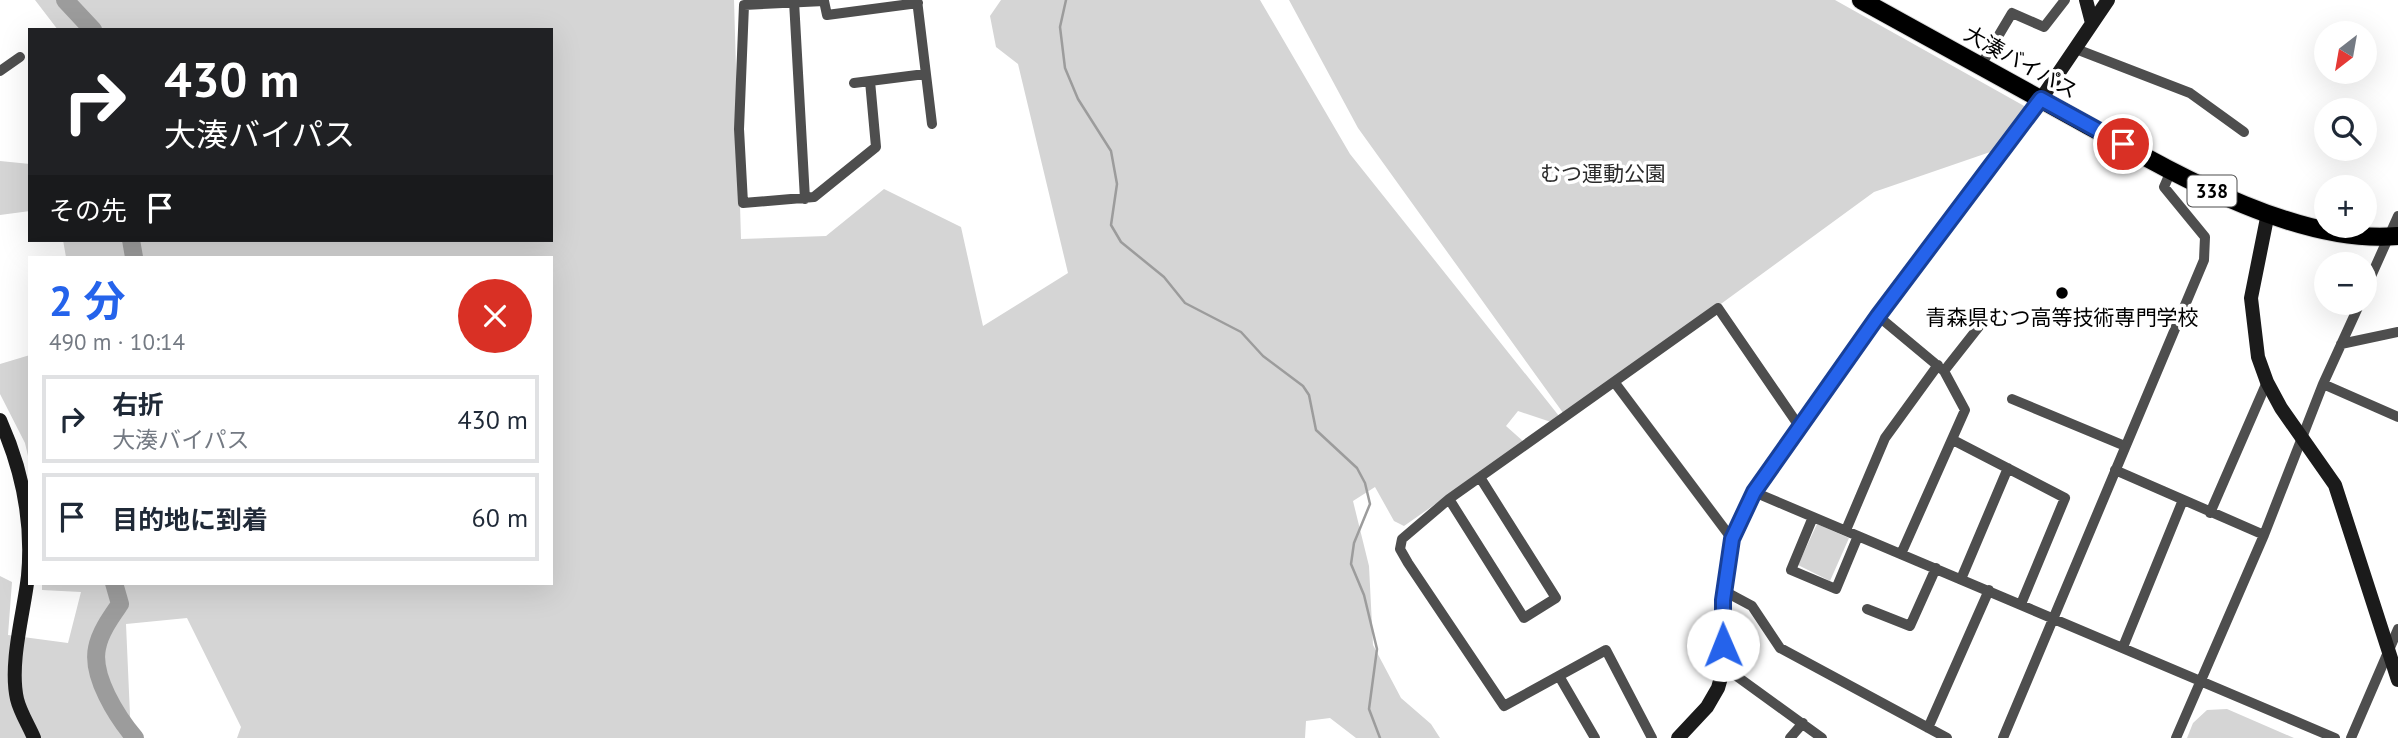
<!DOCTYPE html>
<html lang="ja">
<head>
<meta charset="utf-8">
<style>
  body { margin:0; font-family:"PT Sans","Noto Sans JP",sans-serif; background:#f2f2f3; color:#1f2937; height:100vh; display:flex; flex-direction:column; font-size:26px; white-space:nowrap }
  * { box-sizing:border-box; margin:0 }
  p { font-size:23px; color:#747a83 }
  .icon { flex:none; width:38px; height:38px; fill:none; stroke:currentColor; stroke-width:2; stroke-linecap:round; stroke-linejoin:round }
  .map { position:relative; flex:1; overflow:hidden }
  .panel { position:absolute; left:28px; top:256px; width:525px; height:329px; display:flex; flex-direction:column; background:#fff; border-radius:0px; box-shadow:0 7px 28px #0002 }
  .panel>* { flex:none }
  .top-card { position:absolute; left:28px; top:28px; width:525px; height:214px; border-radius:0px; box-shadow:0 7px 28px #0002; background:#202124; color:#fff; overflow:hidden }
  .needle { width:46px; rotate:211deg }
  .controls { position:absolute; left:2314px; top:21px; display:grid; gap:14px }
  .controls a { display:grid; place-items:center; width:63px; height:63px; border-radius:50%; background:#fff; box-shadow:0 7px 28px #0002; font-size:35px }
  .pin { position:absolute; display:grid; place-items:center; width:60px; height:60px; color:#fff; margin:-30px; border:4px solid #fff; border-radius:50%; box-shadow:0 2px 7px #0007 }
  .me { position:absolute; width:77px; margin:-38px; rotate:359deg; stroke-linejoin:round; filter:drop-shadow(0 0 5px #0008) }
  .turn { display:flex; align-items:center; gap:24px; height:147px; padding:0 21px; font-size:32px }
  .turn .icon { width:91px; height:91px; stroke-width:2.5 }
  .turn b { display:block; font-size:49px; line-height:60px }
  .then { display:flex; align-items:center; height:66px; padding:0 21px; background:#0003; gap:14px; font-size:26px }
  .round { display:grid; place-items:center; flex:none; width:74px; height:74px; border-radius:37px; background:#f2f2f3 }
  .head { display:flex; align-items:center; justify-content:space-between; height:119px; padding:0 21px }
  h1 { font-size:42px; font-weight:700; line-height:52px; color:#2563eb }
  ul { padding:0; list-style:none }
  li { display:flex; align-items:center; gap:21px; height:88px; margin:0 14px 10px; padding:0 7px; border:4px solid #e0e1e3; border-radius:0px }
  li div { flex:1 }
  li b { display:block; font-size:26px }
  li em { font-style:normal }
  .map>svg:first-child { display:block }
</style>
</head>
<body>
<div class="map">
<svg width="2398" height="738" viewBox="0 0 2398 738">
  <rect width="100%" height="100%" fill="#fff"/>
  <path fill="#d5d5d5" d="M 35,0 L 734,0 L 741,239 L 826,236 L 884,189 L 961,227 L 983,326 L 1068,273 L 1018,64 L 996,47 L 990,16 L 1001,0 L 1260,0 L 1350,154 L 1559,416 L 1551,422 L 1518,411 L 1506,426 L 1524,442 L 1404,526 L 1394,521 L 1375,487 L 1353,501 L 1369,566 L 1373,645 L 1401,698 L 1431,724 L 1440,738 L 1356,738 L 1330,718 L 1306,721 L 1305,738 L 237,738 L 241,727 L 187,618 L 126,624 L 131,738 L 0,738 L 0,576 L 12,582 L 8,635 L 68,643 L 81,592 L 42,590 L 42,583 L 551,583 L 551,257 L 66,257 L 63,240 L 551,240 L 551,30 L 58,30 Z
    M 1289,0 L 1835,0 L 2026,107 L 1996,150 L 1874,192 L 1566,417 L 1358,128 Z
    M 0,161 L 30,164 L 30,211 L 0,215 Z
    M 30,355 L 30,465 L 25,443 L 0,394 L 0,364 Z
    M 1817,524 L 1849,538 L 1830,581 L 1798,565 Z
    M 2227,709 L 2294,738 L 2187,738 L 2193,723 L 2207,710 Z"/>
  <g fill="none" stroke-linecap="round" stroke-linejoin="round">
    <path stroke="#9c9c9c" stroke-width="2.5" d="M 1066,0 L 1060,27 L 1065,68 L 1078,99 L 1111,151 L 1117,184 L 1111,225 L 1121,242 L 1164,277 L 1185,303 L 1241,332 L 1263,356 L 1303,386 L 1309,395 L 1316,430 L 1357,468 L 1365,483 L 1370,504 L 1354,543 L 1351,564 L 1364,595 L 1377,649 L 1369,709 L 1380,738"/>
    <path stroke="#9c9c9c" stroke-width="18" d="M 65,0 L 93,30
      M 131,240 L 134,257
      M 114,583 L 120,604 C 111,617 100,632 97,648 C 91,676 117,717 135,738"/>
    <g stroke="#dbdbdb" stroke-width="20">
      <path id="highway" d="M 1861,0 C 1931,39 2001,78 2071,116 C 2160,165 2293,246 2398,236"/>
    </g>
    <path stroke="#4e4e4e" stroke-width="10" d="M 917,0 L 932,124
      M 794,1 L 805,199
      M 2076,49 L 2190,93 L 2244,132
      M 1981,65 L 2012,13 L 2044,27 L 2065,0
      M 0,71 L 20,57
      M 870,81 L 876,147 L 814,197 L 743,203 L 739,129 L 744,5 L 824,1 L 827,15 L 918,3
      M 854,83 L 925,74
      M 2364,292 L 2398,216
      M 1878,316 L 1944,371 L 1965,410 L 1901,554
      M 2341,344 L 2398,332
      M 1944,371 L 1985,319
      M 1615,383 L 1732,539
      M 2323,384 L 2398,417
      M 2012,399 L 2125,446
      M 1953,440 L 2065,498 L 2021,604
      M 2115,470 L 2264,535
      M 1754,492 L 2335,738
      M 1449,499 L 1524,618 L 1556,598 L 1481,479
      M 2210,513 L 2267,382
      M 1813,517 L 1791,570 L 1836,589 L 1858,536
      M 1846,530 L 1885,438 L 1938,365
      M 1961,579 L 2008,468
      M 1724,591 L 1752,606 L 1780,648 L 1947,738
      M 1867,609 L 1910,626 L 1936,568
      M 2123,647 L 2183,500
      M 1724,667 L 1822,738
      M 1559,676 L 1595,738
      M 1928,728 L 1989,590
      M 1652,738 L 1606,650 L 1504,706 L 1408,563 L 1400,549 L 1402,539 L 1449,499 L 1718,308 L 1799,426
      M 1790,738 L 1803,723
      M 2003,738 L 2204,260 L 2205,237 L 2164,187 L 2171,171
      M 2176,738 L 2264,535 L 2323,384 L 2360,303
      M 2351,738 L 2398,629"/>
    <path stroke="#1b1b1b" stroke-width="14" d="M 2086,0 L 2092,23
      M 2268,213 L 2251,298 L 2258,357 L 2267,382 L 2281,408 L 2335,485 L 2398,680
      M 0,420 C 22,469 33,522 28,576 C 24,612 9,663 17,699 C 20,712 29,726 34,738
      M 1678,738 L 1707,707 L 1718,688 L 1724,667 L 1723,600 L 1732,539 L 1754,492 L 1878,316 L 2041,99 L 2108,0"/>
    <use href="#highway" stroke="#000" stroke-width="18"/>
  </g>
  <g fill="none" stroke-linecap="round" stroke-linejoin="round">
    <g stroke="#184099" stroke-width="18">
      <path id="route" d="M 1723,645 L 1723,600 L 1732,539 L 1754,492 L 1878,316 L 2041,99 L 2123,144"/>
    </g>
    <use href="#route" stroke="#2563eb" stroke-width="12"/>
  </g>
  <circle fill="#000" stroke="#fff" stroke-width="2.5" cx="2062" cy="293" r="7"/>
  <g text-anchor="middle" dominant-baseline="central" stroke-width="7" stroke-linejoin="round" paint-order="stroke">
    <rect fill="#fff" stroke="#4c4c4c" stroke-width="2" x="2187.5" y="175.5" width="49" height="31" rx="5"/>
    <g font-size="19" font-weight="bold" fill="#000">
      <text x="2212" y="191">338</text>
    </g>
    <g font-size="21" fill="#000" stroke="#fff">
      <text transform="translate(2021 62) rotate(29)">大湊バイパス</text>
    </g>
    <g font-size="21" fill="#2c2c2c" stroke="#fff">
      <text x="1603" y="173">むつ運動公園</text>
    </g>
    <g font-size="21" fill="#000" stroke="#fff">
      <text x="2062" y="317">青森県むつ高等技術専門学校</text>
    </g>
  </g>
</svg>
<div class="controls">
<a><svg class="needle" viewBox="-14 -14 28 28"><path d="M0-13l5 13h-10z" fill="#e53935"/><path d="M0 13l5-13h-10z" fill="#747a83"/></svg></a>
<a><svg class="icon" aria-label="search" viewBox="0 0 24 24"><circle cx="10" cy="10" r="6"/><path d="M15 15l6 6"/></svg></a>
<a>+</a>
<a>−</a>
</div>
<div class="pin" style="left:2123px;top:144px;background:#d93025"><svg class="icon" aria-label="arrive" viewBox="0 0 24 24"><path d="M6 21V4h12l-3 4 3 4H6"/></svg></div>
<svg class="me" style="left:1723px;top:645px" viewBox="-20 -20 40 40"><circle r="19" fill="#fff"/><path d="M0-13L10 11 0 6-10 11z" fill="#2563eb"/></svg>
<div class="top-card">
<div class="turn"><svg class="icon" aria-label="right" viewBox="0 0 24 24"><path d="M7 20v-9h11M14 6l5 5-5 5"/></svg><div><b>430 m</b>大湊バイパス</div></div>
<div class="then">その先<svg class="icon" aria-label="arrive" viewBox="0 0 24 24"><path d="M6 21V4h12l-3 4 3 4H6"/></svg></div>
</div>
<section class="panel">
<div class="head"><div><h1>2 分</h1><p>490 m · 10:14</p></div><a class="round" style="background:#d93025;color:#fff"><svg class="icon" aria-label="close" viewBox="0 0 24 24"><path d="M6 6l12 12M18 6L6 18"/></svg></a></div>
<ul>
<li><svg class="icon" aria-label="right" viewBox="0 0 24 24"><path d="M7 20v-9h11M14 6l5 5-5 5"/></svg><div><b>右折</b><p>大湊バイパス</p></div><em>430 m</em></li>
<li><svg class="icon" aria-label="arrive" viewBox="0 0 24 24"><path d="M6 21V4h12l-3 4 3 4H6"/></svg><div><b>目的地に到着</b></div><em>60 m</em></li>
</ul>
</section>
</div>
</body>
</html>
